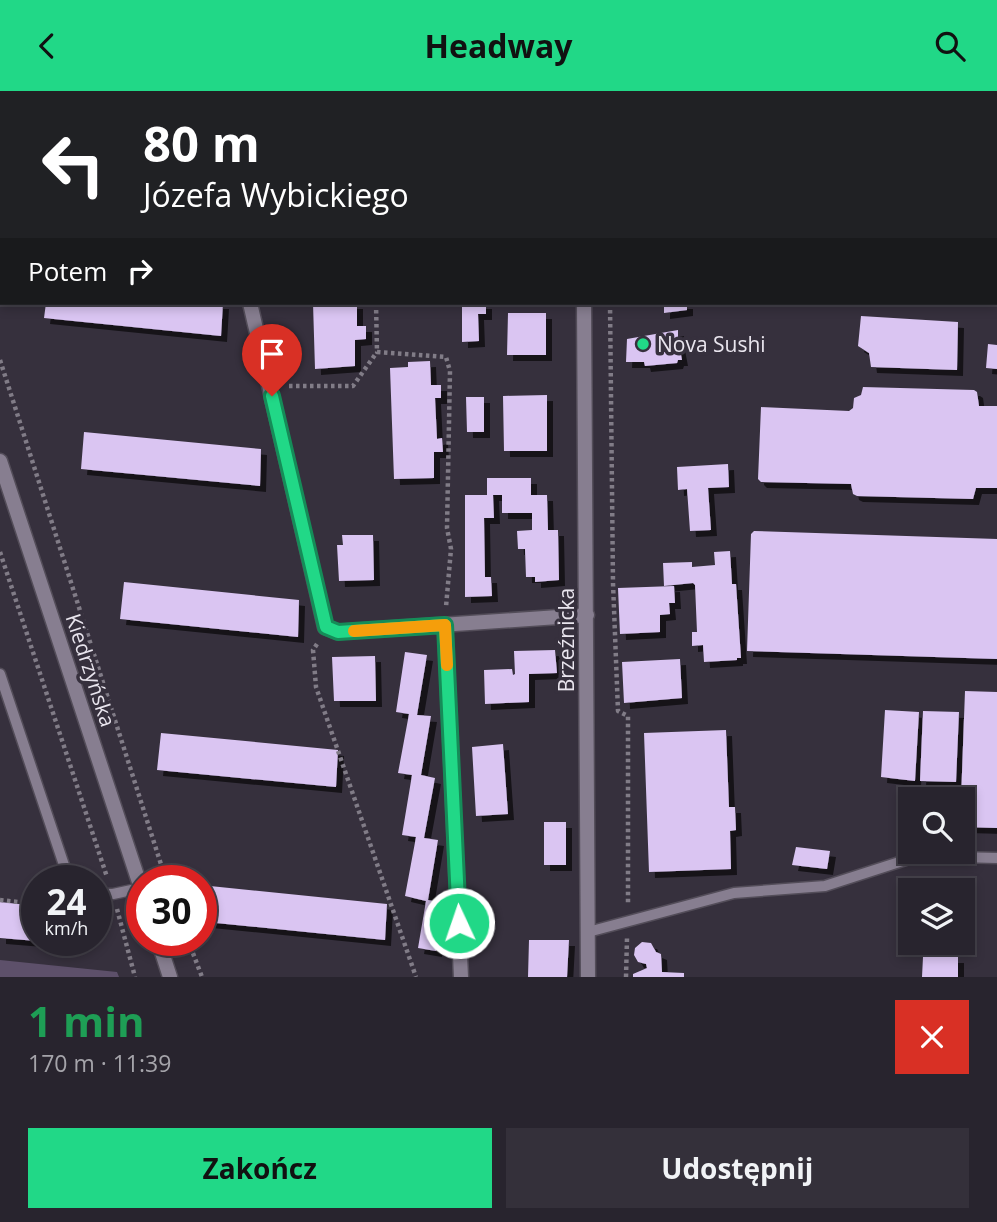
<!DOCTYPE html>
<html lang="pl">
<head>
<meta charset="utf-8">
<style>
  body { margin:0; font-family:"Open Sans",sans-serif; background:#34303a; color:#f1f3f6; height:100vh; display:flex; flex-direction:column; font-size:26px; white-space:nowrap }
  * { box-sizing:border-box; margin:0 }
  p { font-size:23px; color:#a5a4aa }
  .icon { flex:none; width:38px; height:38px; fill:none; stroke:currentColor; stroke-width:2; stroke-linecap:round; stroke-linejoin:round }
  .map { position:relative; height:886px; overflow:hidden }
  .panel { display:flex; flex-direction:column; background:#28242e; flex:1 }
  .panel>* { flex:none }
  .banner { position:absolute; left:0px; top:0px; width:998px; height:214px; box-shadow:0 4px 10px #0003,0 0 0 2px #44414a; background:#202124; color:#fff; overflow:hidden }
  .buttons { position:absolute; left:898px; top:696px; display:grid; gap:14px }
  .buttons a { display:grid; place-items:center; width:77px; height:77px; border-radius:0px; background:#28242e; box-shadow:0 4px 10px #0003,0 0 0 2px #44414a; font-size:35px }
  .speed { position:absolute; left:21px; top:774px; display:flex; gap:14px; font-size:35px; font-weight:700; text-align:center }
  .speed>* { display:grid; place-content:center; width:91px; height:91px; border-radius:50%; background:#28242e; box-shadow:0 4px 10px #0003,0 0 0 2px #44414a; line-height:1 }
  .speed small { font-size:18px; font-weight:400 }
  .speed .limit { border:10px solid #d22; background:#fff; color:#111 }
  .pin { position:absolute; display:grid; place-items:center; width:60px; height:60px; color:#fff; margin:-72px -30px; border-radius:50% 50% 50% 0; rotate:-45deg; box-shadow:0 0 7px #0007 }
  .pin .icon { rotate:45deg }
  .me { position:absolute; width:77px; margin:-38px; rotate:357deg; stroke-linejoin:round; filter:drop-shadow(0 0 5px #0008) }
  .turn { display:flex; align-items:center; gap:24px; height:147px; padding:0 28px; font-size:32px }
  .turn .icon { width:91px; height:91px; stroke-width:2.5 }
  .turn b { display:block; font-size:49px; line-height:60px }
  .then { display:flex; align-items:center; height:66px; padding:0 28px; background:#0003; gap:14px; font-size:26px }
  .round { display:grid; place-items:center; flex:none; width:74px; height:74px; border-radius:0px; background:#34303a }
  .summary { display:flex; align-items:center; justify-content:space-between; height:119px; padding:0 28px }
  h1 { font-size:42px; font-weight:700; line-height:52px; color:#1e9e55 }
  .primary-button { display:flex; gap:14px; margin-top:auto; padding:14px 28px }
  .primary-button a { flex:1; height:80px; border-radius:0px; background:#21d887; color:#111; font-size:28px; font-weight:700; line-height:80px; text-align:center }
  .primary-button a+a { background:#34303a; color:#f1f3f6 }
  header { display:flex; justify-content:space-between; align-items:center; height:91px; padding:0 28px; background:#21d887; color:#111; font-size:32px; font-weight:700 }
  .map>svg:first-child { display:block }
</style>
</head>
<body>
<header><svg class="icon" aria-label="back" viewBox="0 0 24 24"><path d="M15 5l-7 7 7 7"/></svg>Headway<svg class="icon" aria-label="search" viewBox="0 0 24 24"><circle cx="10" cy="10" r="6"/><path d="M15 15l6 6"/></svg></header>
<div class="map">
<svg width="997" height="886" viewBox="0 0 997 886">
  <defs>
    <filter id="shadow"><feDropShadow dx="6" dy="6" stdDeviation="0" flood-color="#0009"/></filter>
  </defs>
  <rect width="100%" height="100%" fill="#36303d"/>
  <path fill="#5d506a" d="M 0,869 L 117,881 L 119,886 L 0,886 Z"/>
  <path fill="#dac5f2" filter="url(#shadow)" d="M 46,212 L 223,212 L 221,245 L 44,227 Z
    M 313,212 L 357,212 L 357,235 L 366,235 L 366,248 L 355,249 L 355,275 L 315,278 Z
    M 462,212 L 486,212 L 486,223 L 478,223 L 479,250 L 462,251 Z
    M 664,212 L 687,212 L 687,219 L 664,222 Z
    M 508,222 L 546,222 L 546,264 L 507,264 Z
    M 861,225 L 958,231 L 957,279 L 871,276 L 869,262 L 858,255 Z
    M 678,239 L 678,248 L 682,269 L 678,269 L 677,272 L 645,275 L 644,271 L 626,271 L 627,248 Z
    M 988,253 L 997,254 L 997,278 L 986,277 Z
    M 430,270 L 431,294 L 441,294 L 441,307 L 435,307 L 437,348 L 442,347 L 443,361 L 434,361 L 434,387 L 394,388 L 390,277 L 408,276 L 408,271 Z
    M 863,296 L 974,299 L 977,301 L 979,315 L 997,315 L 997,397 L 976,397 L 973,408 L 857,405 L 853,403 L 851,393 L 761,391 L 758,388 L 761,316 L 849,320 L 853,317 L 854,307 L 861,304 Z
    M 547,304 L 547,360 L 504,360 L 503,305 Z
    M 466,306 L 484,306 L 484,341 L 467,341 Z
    M 84,341 L 261,358 L 260,395 L 81,378 Z
    M 728,373 L 729,396 L 708,397 L 711,439 L 690,440 L 687,398 L 678,399 L 677,376 Z
    M 487,387 L 531,387 L 531,404 L 547,404 L 548,439 L 558,439 L 559,489 L 535,491 L 535,486 L 526,486 L 525,458 L 518,458 L 517,440 L 532,439 L 532,422 L 502,422 L 502,404 L 493,404 L 494,427 L 484,427 L 485,486 L 491,486 L 492,505 L 465,506 L 465,404 L 487,404 Z
    M 754,440 L 997,448 L 997,568 L 747,560 L 751,443 Z
    M 342,444 L 373,444 L 374,489 L 339,490 L 337,454 L 343,454 Z
    M 730,460 L 732,493 L 736,493 L 741,567 L 737,567 L 737,569 L 704,571 L 703,554 L 692,555 L 692,541 L 697,541 L 695,494 L 693,492 L 664,495 L 663,472 L 692,471 L 692,476 L 715,474 L 714,461 Z
    M 124,491 L 299,509 L 298,546 L 120,528 Z
    M 674,495 L 675,512 L 669,512 L 670,523 L 660,524 L 660,541 L 620,543 L 618,497 Z
    M 555,559 L 557,582 L 529,583 L 529,611 L 485,613 L 484,579 L 512,578 L 513,584 L 515,583 L 514,560 Z
    M 405,561 L 427,564 L 417,624 L 431,625 L 421,684 L 435,687 L 424,747 L 438,749 L 428,809 L 444,812 L 436,860 L 418,857 L 426,810 L 405,805 L 416,746 L 402,744 L 412,684 L 398,682 L 409,623 L 396,621 Z
    M 375,565 L 376,610 L 334,610 L 332,566 Z
    M 680,568 L 682,607 L 624,612 L 622,571 Z
    M 965,600 L 997,601 L 997,737 L 962,736 L 961,709 Z
    M 885,619 L 919,621 L 915,690 L 881,686 Z
    M 923,620 L 959,621 L 956,691 L 920,690 Z
    M 726,639 L 729,716 L 735,716 L 736,739 L 730,740 L 731,778 L 649,781 L 644,642 Z
    M 161,642 L 338,659 L 336,696 L 157,679 Z
    M 503,653 L 508,723 L 476,725 L 472,656 Z
    M 544,731 L 566,731 L 566,774 L 544,774 Z
    M 796,756 L 830,760 L 827,778 L 792,774 Z
    M 210,795 L 387,813 L 385,849 L 206,831 Z
    M 0,811 L 37,815 L 37,850 L 0,847 Z
    M 529,849 L 569,849 L 567,886 L 528,886 Z
    M 642,851 L 651,852 L 656,861 L 661,863 L 662,881 L 684,882 L 684,886 L 633,886 L 633,883 L 647,877 L 646,873 L 638,871 L 634,864 L 635,857 Z
    M 923,866 L 958,866 L 958,886 L 922,886 Z"/>
  <g fill="none" stroke-linecap="round" stroke-linejoin="round">
    <g stroke="#534d59" stroke-width="13">
      <path id="service" d="M 0,583 L 69,789
        M 96,803 L 113,803 L 141,797
        M 588,841 L 734,802 L 825,795 L 918,765 L 997,767"/>
    </g>
    <g stroke="#534d59" stroke-width="17">
      <path id="minor" d="M 581,0 L 581,2
        M 84,2 L 84,0
        M 0,164 L 2,164
        M 250,212 L 325,536 L 338,541 L 587,524
        M 584,212 L 588,886
        M 445,534 L 461,886"/>
    </g>
    <g stroke="#534d59" stroke-width="17">
      <path id="tertiary" d="M 0,370 L 142,800
        M 158,849 L 170,886"/>
    </g>
    <path stroke="#817c87" stroke-width="4.5" stroke-dasharray="3.5 3.5" stroke-linecap="butt" d="M 451,2 L 451,0
      M 609,2 L 609,0
      M 376,212 L 377,261 L 446,266 L 450,280 L 447,437 L 451,458 L 446,516
      M 610,212 L 613,492 L 618,620 L 628,625 L 628,814
      M 0,269 L 166,789
      M 289,295 L 353,295 L 377,261
      M 0,461 L 107,786
      M 317,553 L 313,559 L 316,596 L 416,886
      M 0,809 L 37,813
      M 117,818 L 135,886
      M 188,849 L 202,886
      M 626,886 L 627,847"/>
    <use href="#service" stroke="#877e90" stroke-width="10"/>
    <use href="#minor" stroke="#877e90" stroke-width="14"/>
    <use href="#tertiary" stroke="#877e90" stroke-width="14"/>
  </g>
  <g fill="none" stroke-linecap="round" stroke-linejoin="round">
    <g stroke="#158c58" stroke-width="18">
      <path id="route" d="M 272,305 L 326,536 L 338,541 L 445,534 L 459,832"/>
    </g>
    <use href="#route" stroke="#21d887" stroke-width="12"/>
    <path stroke="#f59e0b" stroke-width="12" d="M 354,540 L 445,534 L 447,574"/>
  </g>
  <circle fill="#21d887" stroke="#36303d" stroke-width="2.5" cx="643" cy="253" r="7"/>
  <g text-anchor="middle" dominant-baseline="central" stroke-width="7" stroke-linejoin="round" paint-order="stroke">
    <g font-size="21" fill="#e9e5ee" stroke="#36303d" text-anchor="start">
      <text x="657" y="253">Nova Sushi</text>
    </g>
    <g font-size="21" fill="#e9e5ee" stroke="#36303d">
      <text transform="translate(566 549) rotate(-90)">Brzeźnicka</text>
      <text transform="translate(91 579) rotate(72)">Kiedrzyńska</text>
    </g>
  </g>
</svg>
<div class="buttons">
<a><svg class="icon" aria-label="search" viewBox="0 0 24 24"><circle cx="10" cy="10" r="6"/><path d="M15 15l6 6"/></svg></a>
<a><svg class="icon" aria-label="layers" viewBox="0 0 24 24"><path d="M12 4l9 5-9 5-9-5zM3 14l9 5 9-5"/></svg></a>
</div>
<div class="speed"><div>24<small>km/h</small></div><div class="limit">30</div></div>
<div class="pin" style="left:272px;top:305px;background:#d93025"><svg class="icon" aria-label="arrive" viewBox="0 0 24 24"><path d="M6 21V4h12l-3 4 3 4H6"/></svg></div>
<svg class="me" style="left:459px;top:832px" viewBox="-20 -20 40 40"><circle r="17" fill="#21d887" stroke="#fff" stroke-width="3"/><path d="M0-11L8 9 0 5-8 9z" fill="#fff"/></svg>
<div class="banner">
<div class="turn"><svg class="icon" aria-label="left" viewBox="0 0 24 24"><path d="M17 20v-9H6M10 6l-5 5 5 5"/></svg><div><b>80 m</b>Józefa Wybickiego</div></div>
<div class="then">Potem<svg class="icon" aria-label="right" viewBox="0 0 24 24"><path d="M7 20v-9h11M14 6l5 5-5 5"/></svg></div>
</div>
</div>
<section class="panel">
<div class="summary"><div><h1>1 min</h1><p>170 m · 11:39</p></div><a class="round" style="background:#d93025;color:#fff"><svg class="icon" aria-label="close" viewBox="0 0 24 24"><path d="M6 6l12 12M18 6L6 18"/></svg></a></div>
<div class="primary-button"><a>Zakończ</a><a>Udostępnij</a></div>
</section>
</body>
</html>
